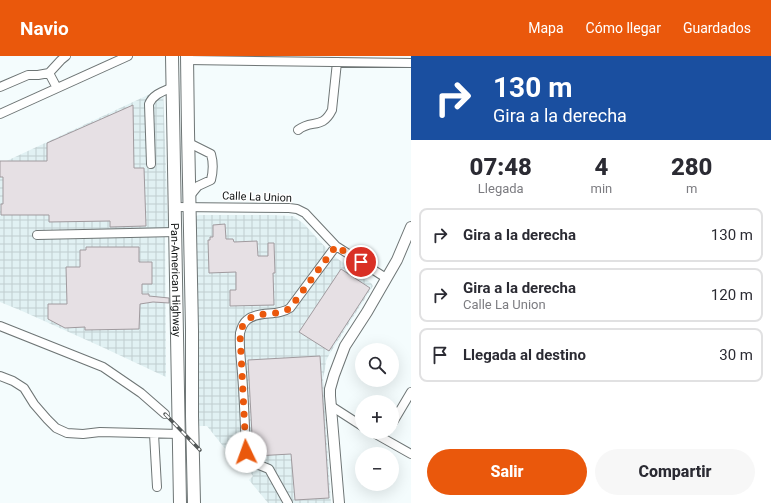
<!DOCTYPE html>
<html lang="es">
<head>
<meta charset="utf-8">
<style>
  body { margin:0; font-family:Roboto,sans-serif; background:#f7f7f7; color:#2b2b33; height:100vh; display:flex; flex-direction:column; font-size:15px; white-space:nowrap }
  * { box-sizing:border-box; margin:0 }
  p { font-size:13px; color:#7c7c81 }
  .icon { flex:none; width:22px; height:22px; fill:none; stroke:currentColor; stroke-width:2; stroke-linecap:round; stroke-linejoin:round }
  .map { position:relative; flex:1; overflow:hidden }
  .side { display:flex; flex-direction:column; background:#fff; width:360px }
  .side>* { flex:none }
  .hud { background:#1a4fa0; color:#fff; overflow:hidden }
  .fabs { position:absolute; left:355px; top:287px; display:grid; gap:8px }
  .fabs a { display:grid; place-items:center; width:44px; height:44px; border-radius:50%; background:#fff; box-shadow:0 4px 16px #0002; font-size:20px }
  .pin { position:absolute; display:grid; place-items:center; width:34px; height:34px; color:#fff; margin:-17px; border:2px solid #fff; border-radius:50%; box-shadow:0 1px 4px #0007 }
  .me { position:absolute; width:44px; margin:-22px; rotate:357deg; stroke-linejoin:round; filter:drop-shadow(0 0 3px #0008) }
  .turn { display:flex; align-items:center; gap:14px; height:84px; padding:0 16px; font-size:18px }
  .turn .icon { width:52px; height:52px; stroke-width:2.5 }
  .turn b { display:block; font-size:28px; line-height:34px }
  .eta { display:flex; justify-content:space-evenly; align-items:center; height:68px; text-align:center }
  .eta b { font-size:24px; font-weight:800; line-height:28px }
  .button { display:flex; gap:8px; margin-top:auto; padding:8px 16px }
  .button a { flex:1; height:46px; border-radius:24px; background:#ea580c; color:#fff; font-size:16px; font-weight:800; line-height:46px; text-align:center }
  .button a+a { background:#f7f7f7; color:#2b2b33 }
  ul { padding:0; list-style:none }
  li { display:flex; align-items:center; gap:12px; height:54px; margin:0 8px 6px; padding:0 8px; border:2px solid #e1e1e2; border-radius:8px }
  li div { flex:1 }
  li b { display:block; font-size:15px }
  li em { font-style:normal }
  header { display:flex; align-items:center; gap:24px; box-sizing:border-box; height:56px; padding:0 20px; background:#ea580c; color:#fff }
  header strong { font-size:19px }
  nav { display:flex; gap:22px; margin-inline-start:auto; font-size:14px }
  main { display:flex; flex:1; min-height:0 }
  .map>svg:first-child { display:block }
</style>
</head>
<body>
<header>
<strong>Navio</strong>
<nav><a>Mapa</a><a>Cómo llegar</a><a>Guardados</a></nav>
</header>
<main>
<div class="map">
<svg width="411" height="447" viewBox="0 0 411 447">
  <defs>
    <pattern id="industrial-grid" width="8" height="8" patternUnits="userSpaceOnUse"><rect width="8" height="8" fill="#e1f1f3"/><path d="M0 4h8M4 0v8" fill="none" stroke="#c0cecf"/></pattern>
  </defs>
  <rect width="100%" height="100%" fill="#f4fcfd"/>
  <path fill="url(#industrial-grid)" d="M 163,32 L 168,172 L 165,172 L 166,321 L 102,291 L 22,255 L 0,246 L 0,108 Z
    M 199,159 L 272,159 L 293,160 L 304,168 L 328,194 L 324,199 L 330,205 L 334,200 L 371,227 L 373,230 L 330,297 L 326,305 L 325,313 L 323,322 L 331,447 L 268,447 L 249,424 L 253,420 L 250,416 L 246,412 L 234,404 L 207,370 L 199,370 L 195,163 L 196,160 Z"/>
  <path fill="#e6e0e4" stroke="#a09a9e" d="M 133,49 L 134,112 L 144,112 L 146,170 L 110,171 L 110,165 L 49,166 L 49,159 L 1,159 L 1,148 L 3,148 L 3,121 L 0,121 L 0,105 L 47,105 L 47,87 Z
    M 225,168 L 226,183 L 233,183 L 234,186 L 257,185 L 258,200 L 268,200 L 268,187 L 274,187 L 275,217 L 273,217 L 274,249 L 230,250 L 230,234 L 236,234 L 236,216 L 209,217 L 208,184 L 210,184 L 210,181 L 213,181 L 213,169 Z
    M 86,191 L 139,191 L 139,206 L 152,206 L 152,228 L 142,228 L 142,238 L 149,238 L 149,240 L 169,242 L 169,247 L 153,246 L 140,248 L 139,273 L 85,274 L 85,271 L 65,272 L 48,263 L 48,248 L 67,248 L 66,211 L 80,211 L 80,194 L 86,194 Z
    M 341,213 L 370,232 L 329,295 L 299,276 Z
    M 320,300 L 329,442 L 295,444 L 291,398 L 255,400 L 253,397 L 248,304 Z"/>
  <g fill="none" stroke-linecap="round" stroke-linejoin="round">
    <g stroke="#6e7575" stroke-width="10">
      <path id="minor" d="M 187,4 L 411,7
        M 49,17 L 57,32
        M 0,31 L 28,19 L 38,19 L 49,17 L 61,4 L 66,0
        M 0,58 L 128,0
        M 298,74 C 312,63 322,74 332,54 L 337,6
        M 151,108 L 149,48 C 153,38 164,35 173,31
        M 189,141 L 198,130 L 211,124 C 213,116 213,105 211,98 L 193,89
        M 175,151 L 289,152 L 297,153 L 305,157 L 336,190 L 386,222
        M 37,179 L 176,176
        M 0,270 L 103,311 L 141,337 L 165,358
        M 0,320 L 13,325 L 24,332 L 34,348 L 47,363 L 56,372 L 67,377 L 83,378 L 100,376 L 179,378
        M 331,350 L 362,370
        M 392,368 L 411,336
        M 372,376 L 411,398
        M 154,378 L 157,431
        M 288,447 L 269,413 L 254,407 L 249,402 L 246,396 C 245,370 244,343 242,317 C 241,304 239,290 240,277 C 241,273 243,267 247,264 C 259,254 277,261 290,252 L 336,190"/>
    </g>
    <g stroke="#6e7575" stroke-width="12">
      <path id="major" d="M 339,447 L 330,340 L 330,333 L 334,319 L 345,290 L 367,256 L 397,204 L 411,171"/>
    </g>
    <g stroke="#6e7575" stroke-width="14">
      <g id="highway">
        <path id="s1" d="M 172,0 L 180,447"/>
        <path d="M 187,0 L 188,75 L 192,274 L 192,360 L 194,447"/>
      </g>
    </g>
    <use href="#minor" stroke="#fff" stroke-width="8"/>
    <use href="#major" stroke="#fff" stroke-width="10"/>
    <use href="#highway" stroke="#fff" stroke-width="12"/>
    <g stroke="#525757" stroke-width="3.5">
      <path id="rail" d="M 165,358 L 200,394"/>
    </g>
    <use href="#rail" stroke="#fff" stroke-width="2" stroke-dasharray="6" stroke-linecap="butt"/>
  </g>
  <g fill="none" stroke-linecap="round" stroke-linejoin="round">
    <path stroke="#ea580c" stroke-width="7" stroke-dasharray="0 12.6" d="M 246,396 L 240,278 C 246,249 273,264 290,252 L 336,190 L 361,206"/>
  </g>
  <g text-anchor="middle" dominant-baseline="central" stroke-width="3" stroke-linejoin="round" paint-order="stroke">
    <g font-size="11" fill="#0e1111" stroke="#fff">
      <text transform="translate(257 141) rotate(2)">Calle La Union</text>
      <text stroke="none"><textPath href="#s1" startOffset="224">Pan-American Highway</textPath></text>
    </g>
  </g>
</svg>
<div class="fabs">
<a><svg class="icon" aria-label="search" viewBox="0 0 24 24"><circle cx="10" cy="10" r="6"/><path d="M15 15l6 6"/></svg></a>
<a>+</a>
<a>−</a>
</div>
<div class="pin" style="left:361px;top:206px;background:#d93025"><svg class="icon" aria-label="arrive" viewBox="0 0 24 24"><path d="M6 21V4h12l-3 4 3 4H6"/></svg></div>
<svg class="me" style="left:246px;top:396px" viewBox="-20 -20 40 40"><circle r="19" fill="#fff"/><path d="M0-13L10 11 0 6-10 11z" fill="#ea580c"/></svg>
</div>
<section class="side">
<div class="hud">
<div class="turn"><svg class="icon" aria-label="right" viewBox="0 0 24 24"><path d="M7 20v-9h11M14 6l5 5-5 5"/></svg><div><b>130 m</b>Gira a la derecha</div></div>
</div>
<div class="eta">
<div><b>07:48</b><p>Llegada</p></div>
<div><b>4</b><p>min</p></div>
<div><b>280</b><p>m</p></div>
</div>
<ul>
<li><svg class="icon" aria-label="right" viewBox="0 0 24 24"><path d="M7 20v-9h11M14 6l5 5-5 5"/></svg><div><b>Gira a la derecha</b></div><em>130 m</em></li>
<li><svg class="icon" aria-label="right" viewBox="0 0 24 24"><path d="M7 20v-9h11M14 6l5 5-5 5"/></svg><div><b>Gira a la derecha</b><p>Calle La Union</p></div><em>120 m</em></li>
<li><svg class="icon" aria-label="arrive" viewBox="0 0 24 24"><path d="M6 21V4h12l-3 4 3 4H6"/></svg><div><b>Llegada al destino</b></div><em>30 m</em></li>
</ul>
<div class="button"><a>Salir</a><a>Compartir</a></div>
</section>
</main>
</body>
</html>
